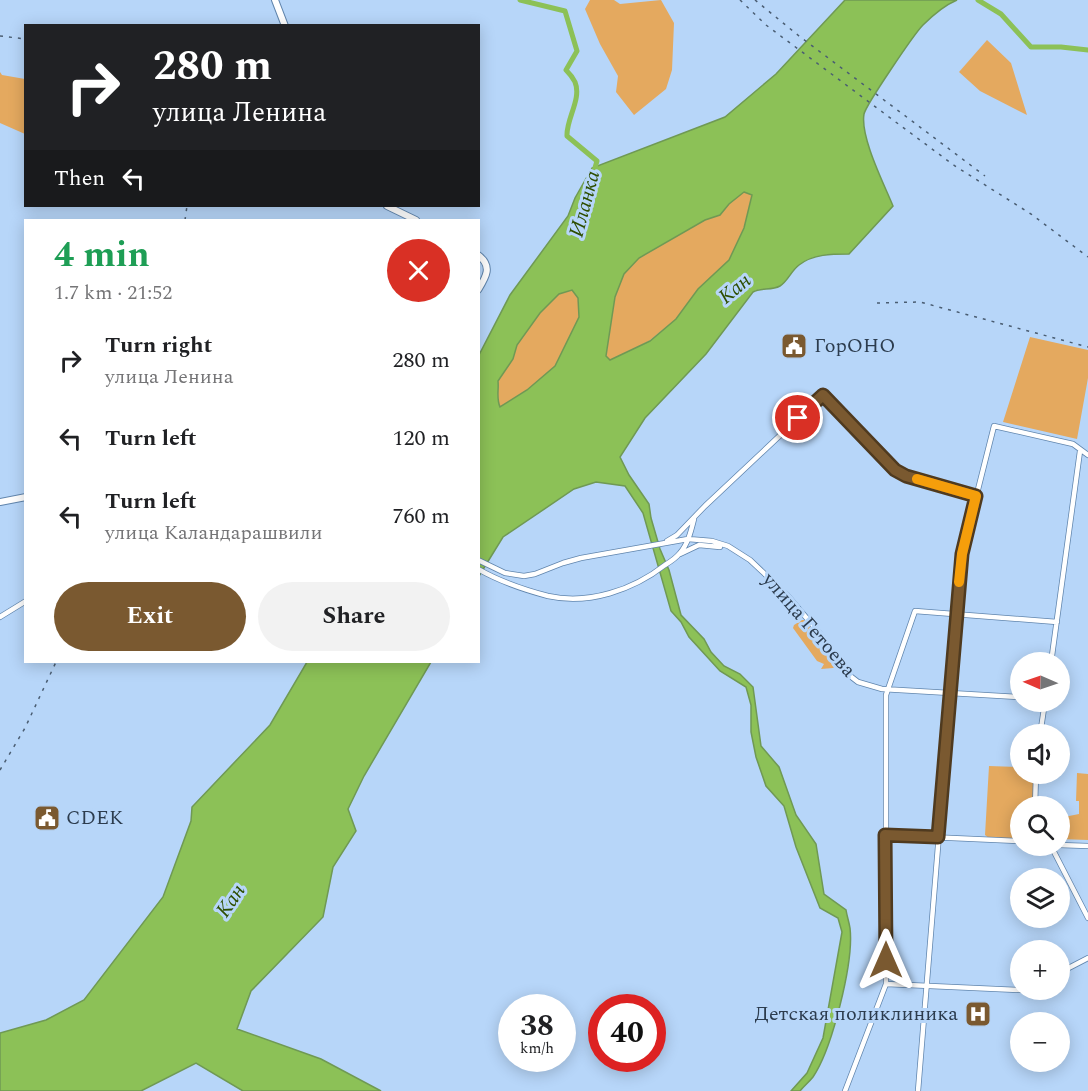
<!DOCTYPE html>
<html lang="en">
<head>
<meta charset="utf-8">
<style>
  body { margin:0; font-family:Spectral,serif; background:#f2f2f2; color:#202124; height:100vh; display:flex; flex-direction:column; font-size:22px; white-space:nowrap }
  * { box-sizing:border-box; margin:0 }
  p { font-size:20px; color:#757577 }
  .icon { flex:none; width:33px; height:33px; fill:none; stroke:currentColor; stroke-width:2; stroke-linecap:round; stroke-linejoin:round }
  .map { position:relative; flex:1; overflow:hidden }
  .drawer { position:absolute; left:24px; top:219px; width:456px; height:444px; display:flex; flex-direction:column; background:#fff; border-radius:0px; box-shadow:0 3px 15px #0003 }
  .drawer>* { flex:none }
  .banner { position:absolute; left:24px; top:24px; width:456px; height:183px; border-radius:0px; box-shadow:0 3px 15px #0003; background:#202124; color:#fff; overflow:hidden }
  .needle { width:39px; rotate:272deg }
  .controls { position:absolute; left:1010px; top:652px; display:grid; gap:12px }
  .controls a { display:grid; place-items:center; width:60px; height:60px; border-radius:50%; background:#fff; box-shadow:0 3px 15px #0003; font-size:30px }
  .speed { position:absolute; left:498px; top:994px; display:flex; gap:12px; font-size:30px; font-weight:700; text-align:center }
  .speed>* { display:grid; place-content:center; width:78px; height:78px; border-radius:50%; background:#fff; box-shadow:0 3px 15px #0003; line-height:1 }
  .speed small { font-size:15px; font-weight:400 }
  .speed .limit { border:9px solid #d22; background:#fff; color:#111 }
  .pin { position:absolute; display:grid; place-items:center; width:51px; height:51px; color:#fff; margin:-26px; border:3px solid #fff; border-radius:50%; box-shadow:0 2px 6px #0007 }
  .me { position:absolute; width:66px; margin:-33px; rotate:0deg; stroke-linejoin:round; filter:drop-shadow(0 0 4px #0008) }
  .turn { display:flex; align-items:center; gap:21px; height:126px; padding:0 30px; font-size:27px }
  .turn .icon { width:78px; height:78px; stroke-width:2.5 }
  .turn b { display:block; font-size:42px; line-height:51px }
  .then { display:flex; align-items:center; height:57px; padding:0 30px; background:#0003; gap:12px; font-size:22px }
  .round { display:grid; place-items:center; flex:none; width:63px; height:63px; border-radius:32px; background:#f2f2f2 }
  .overview { display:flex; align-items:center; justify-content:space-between; height:102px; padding:0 30px }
  h1 { font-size:36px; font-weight:700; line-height:45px; color:#1e9e55 }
  .action { display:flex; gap:12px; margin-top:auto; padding:12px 30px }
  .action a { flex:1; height:69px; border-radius:36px; background:#7a5930; color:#fff; font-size:24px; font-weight:700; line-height:69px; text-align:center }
  .action a+a { background:#f2f2f2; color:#202124 }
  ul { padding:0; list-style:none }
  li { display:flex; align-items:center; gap:18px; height:78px; padding:0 30px }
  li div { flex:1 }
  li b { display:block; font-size:22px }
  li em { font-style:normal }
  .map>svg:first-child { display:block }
</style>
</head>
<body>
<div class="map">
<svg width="1088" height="1091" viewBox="0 0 1088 1091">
  <rect width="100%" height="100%" fill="#b7d6f9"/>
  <path fill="#e4a95f" d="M 590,0 L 614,0 L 620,4 L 661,0 L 674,23 L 672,70 L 666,89 L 634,115 L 616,92 L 618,76 L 600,44 L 585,9 Z
    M 987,40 L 1011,63 L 1027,115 L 980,91 L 959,72 Z
    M 0,72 L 2,75 L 25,79 L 25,134 L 0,123 Z
    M 744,191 L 753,195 L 744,228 L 729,260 L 698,289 L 676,319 L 649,341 L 610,360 L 606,357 L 615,297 L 624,274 L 639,258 L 705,220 L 720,215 L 729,204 Z
    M 572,290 L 578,298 L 579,317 L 555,366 L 527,390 L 499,408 C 496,395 499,392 498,381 L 513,359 L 517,345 L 540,313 L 559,294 Z
    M 1030,337 L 1088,350 L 1088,378 L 1077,439 L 1003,422 Z
    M 802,620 L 806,620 L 836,666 L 833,668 L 821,669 L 824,664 L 817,661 L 793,628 L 794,625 Z
    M 989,766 L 1020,767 L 1020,774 L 1034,774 L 1033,807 L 1020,807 L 1020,841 L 990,839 L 985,835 Z
    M 1077,773 L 1088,774 L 1088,840 L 1059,839 L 1059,818 L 1079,814 L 1079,801 L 1076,801 Z"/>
  <path fill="#8cc157" stroke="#6f9954" stroke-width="1.5" fill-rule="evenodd" d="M 845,0 L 957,0 C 945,5 932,16 923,25 C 914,34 866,105 864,114 C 860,137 884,184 893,206 L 849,254 C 832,254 813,254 799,265 C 791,271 788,281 780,286 C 771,291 761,287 753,292 L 706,354 L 645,418 L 620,457 L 629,475 L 649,504 L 651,518 L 660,549 L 669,570 L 681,615 L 704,639 L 711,652 L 724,666 L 740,674 L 753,687 L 761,746 L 779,767 L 796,815 L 816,844 L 824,894 L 846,910 C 847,916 849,922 850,928 C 854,962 832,1049 813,1077 C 809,1082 804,1086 800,1091 L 791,1091 L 807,1073 L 823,1038 L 842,932 L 838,918 L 820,908 L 796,847 L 784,806 L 766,786 L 756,757 L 751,732 L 751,705 L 746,687 L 720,671 L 689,637 L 681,622 L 671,611 L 643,513 L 625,486 L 596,482 L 574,489 L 503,537 L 479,576 L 479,355 L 510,295 L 568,216 L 575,198 L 592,168 L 725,117 L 776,74 ZM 744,192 L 752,195 L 744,228 L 729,260 L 698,289 L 676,319 L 650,341 L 610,360 L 606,356 L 615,297 L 624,274 L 639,258 L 705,220 L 720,215 L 729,204 ZM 572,290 L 578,298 L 579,317 L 555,366 L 527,390 L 500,407 C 496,398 499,390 498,381 L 513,359 L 517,345 L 540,313 L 559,294 Z
    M 307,662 L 431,662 L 364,776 L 348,809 L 356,831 L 333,867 L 323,917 L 251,991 L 237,1029 L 321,1059 L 381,1091 L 243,1091 L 196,1063 L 141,1091 L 0,1091 L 0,1033 L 46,1020 L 84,1000 L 163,897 L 191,821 L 192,807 L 270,725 Z"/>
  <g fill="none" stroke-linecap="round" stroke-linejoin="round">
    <path stroke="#8cc157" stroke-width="5" d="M 520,0 L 565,11 L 577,51 L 566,70 C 569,73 573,78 575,82 C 582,99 566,119 567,136 L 597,161 L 594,171
      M 978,0 L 1001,14 L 1031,47 L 1061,47 L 1088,50"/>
    <g stroke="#6085ad" stroke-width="6">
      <path id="secondary" d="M 667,541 L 677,535 L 705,506 L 823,395 L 895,470 L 906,476 L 976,496
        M 680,554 L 699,545 L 720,547
        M 478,560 L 505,573 L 524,576 L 535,574 L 563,563 L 581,558 L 688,539 L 712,541 L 728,546 L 750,560 L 787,595 L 821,635 L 845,672 L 858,682 L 882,689 L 1020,697
        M 478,569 C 499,581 525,590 548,596 C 589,605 633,590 665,565 C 670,562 676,558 680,553 C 688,544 691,531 694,519
        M 0,617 L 26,601
        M 1051,663 L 1080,451
        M 1040,735 L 1045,702
        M 1035,807 L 1036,774
        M 885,835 L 1020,841
        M 1059,845 L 1088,846
        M 1051,846 L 1088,918
        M 1059,973 L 1088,958
        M 886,984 L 1020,990
        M 845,1091 L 886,984 L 886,695 L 915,611 L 1057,622
        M 918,1091 L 962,553 L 994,426 L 1073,444 L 1088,455"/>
    </g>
    <g stroke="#6085ad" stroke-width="8">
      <path id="primary" d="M 275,0 L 285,26
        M 387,206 L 416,220
        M 478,255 C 493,266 486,277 478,290
        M 0,502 L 26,497"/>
    </g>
    <use href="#secondary" stroke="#fff" stroke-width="4.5"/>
    <use href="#primary" stroke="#fff" stroke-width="6"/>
    <path stroke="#4a5d72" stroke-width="1.5" stroke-dasharray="3 6" stroke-linecap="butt" d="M 740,0 L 766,25 L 893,120 L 955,166 L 1031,214 L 1088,257
      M 755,0 L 799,36 L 985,176
      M 0,36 L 26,39
      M 185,220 L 187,206
      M 877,303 L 920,302 L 1088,347
      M 0,770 L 25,728 L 56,662"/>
  </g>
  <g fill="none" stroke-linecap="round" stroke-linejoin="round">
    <g stroke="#4f3a1f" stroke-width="15">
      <path id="route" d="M 798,418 L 823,395 L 895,470 L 906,476 L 976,496 L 962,554 L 938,837 L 885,835 L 886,960"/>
    </g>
    <use href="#route" stroke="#7a5930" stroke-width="10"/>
    <path stroke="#f59e0b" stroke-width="10" d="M 917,479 L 976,496 L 962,554 L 959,582"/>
  </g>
  <defs>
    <g id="civic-square" transform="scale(1.35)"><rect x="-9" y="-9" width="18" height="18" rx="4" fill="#7a5930" stroke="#b7d6f9"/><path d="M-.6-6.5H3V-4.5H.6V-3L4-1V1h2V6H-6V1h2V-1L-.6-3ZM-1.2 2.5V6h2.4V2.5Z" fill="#fff"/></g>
    <g id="hospital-square" transform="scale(1.35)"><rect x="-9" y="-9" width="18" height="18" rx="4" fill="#7a5930" stroke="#b7d6f9"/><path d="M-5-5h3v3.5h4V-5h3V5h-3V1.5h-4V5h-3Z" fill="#fff"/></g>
  </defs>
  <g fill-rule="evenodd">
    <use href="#civic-square" x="794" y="346"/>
    <use href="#civic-square" x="47" y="818"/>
    <use href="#hospital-square" x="978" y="1014"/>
  </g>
  <g text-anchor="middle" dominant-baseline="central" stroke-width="6" stroke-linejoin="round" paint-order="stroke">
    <g font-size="20" fill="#2c3c4e" stroke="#b7d6f9" text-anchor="start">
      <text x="814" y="346">ГорОНО</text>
      <text x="66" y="818">CDEK</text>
      <text x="958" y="1014" text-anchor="end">Детская поликлиника</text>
    </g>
    <g font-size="20" fill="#2c3c4e" stroke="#b7d6f9">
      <text transform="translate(809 625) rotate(49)">улица Гетоева</text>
    </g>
    <g font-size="21" font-style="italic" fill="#2e4e00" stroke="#b7d6f9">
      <text transform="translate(585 204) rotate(-75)">Иланка</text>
      <text transform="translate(735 289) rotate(-40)">Кан</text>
      <text transform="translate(231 901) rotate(-56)">Кан</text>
    </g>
  </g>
</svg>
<div class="controls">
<a><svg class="needle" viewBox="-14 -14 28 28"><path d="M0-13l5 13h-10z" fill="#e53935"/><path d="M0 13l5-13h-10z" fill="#757577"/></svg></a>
<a><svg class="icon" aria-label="sound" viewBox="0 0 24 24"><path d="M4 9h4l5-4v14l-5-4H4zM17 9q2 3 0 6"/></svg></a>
<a><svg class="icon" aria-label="search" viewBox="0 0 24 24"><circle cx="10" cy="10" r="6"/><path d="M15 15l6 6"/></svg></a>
<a><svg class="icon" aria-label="layers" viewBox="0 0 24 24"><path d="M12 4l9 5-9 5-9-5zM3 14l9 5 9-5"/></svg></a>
<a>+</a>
<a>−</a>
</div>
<div class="speed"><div>38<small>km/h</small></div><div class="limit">40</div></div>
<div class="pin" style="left:798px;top:418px;background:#d93025"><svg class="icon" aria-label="arrive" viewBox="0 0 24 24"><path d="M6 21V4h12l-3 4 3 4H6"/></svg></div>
<svg class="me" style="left:886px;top:960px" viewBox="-20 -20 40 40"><path d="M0-17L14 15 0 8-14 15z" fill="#7a5930" stroke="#fff" stroke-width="4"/></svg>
<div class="banner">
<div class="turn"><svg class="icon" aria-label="right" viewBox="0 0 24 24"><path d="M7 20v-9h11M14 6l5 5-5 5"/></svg><div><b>280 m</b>улица Ленина</div></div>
<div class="then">Then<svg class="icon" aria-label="left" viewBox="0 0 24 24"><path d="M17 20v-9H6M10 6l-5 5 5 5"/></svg></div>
</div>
<section class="drawer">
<div class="overview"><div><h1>4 min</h1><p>1.7 km · 21:52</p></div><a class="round" style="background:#d93025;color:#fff"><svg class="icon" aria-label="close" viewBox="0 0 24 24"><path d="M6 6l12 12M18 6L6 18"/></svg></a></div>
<ul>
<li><svg class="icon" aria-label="right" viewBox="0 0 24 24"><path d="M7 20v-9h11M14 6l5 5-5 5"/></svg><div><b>Turn right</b><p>улица Ленина</p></div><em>280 m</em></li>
<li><svg class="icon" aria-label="left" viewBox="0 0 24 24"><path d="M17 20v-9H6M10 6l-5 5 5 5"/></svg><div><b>Turn left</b></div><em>120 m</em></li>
<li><svg class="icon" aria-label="left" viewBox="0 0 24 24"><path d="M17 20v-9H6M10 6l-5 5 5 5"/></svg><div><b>Turn left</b><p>улица Каландарашвили</p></div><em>760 m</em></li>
</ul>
<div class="action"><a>Exit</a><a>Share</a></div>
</section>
</div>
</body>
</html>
